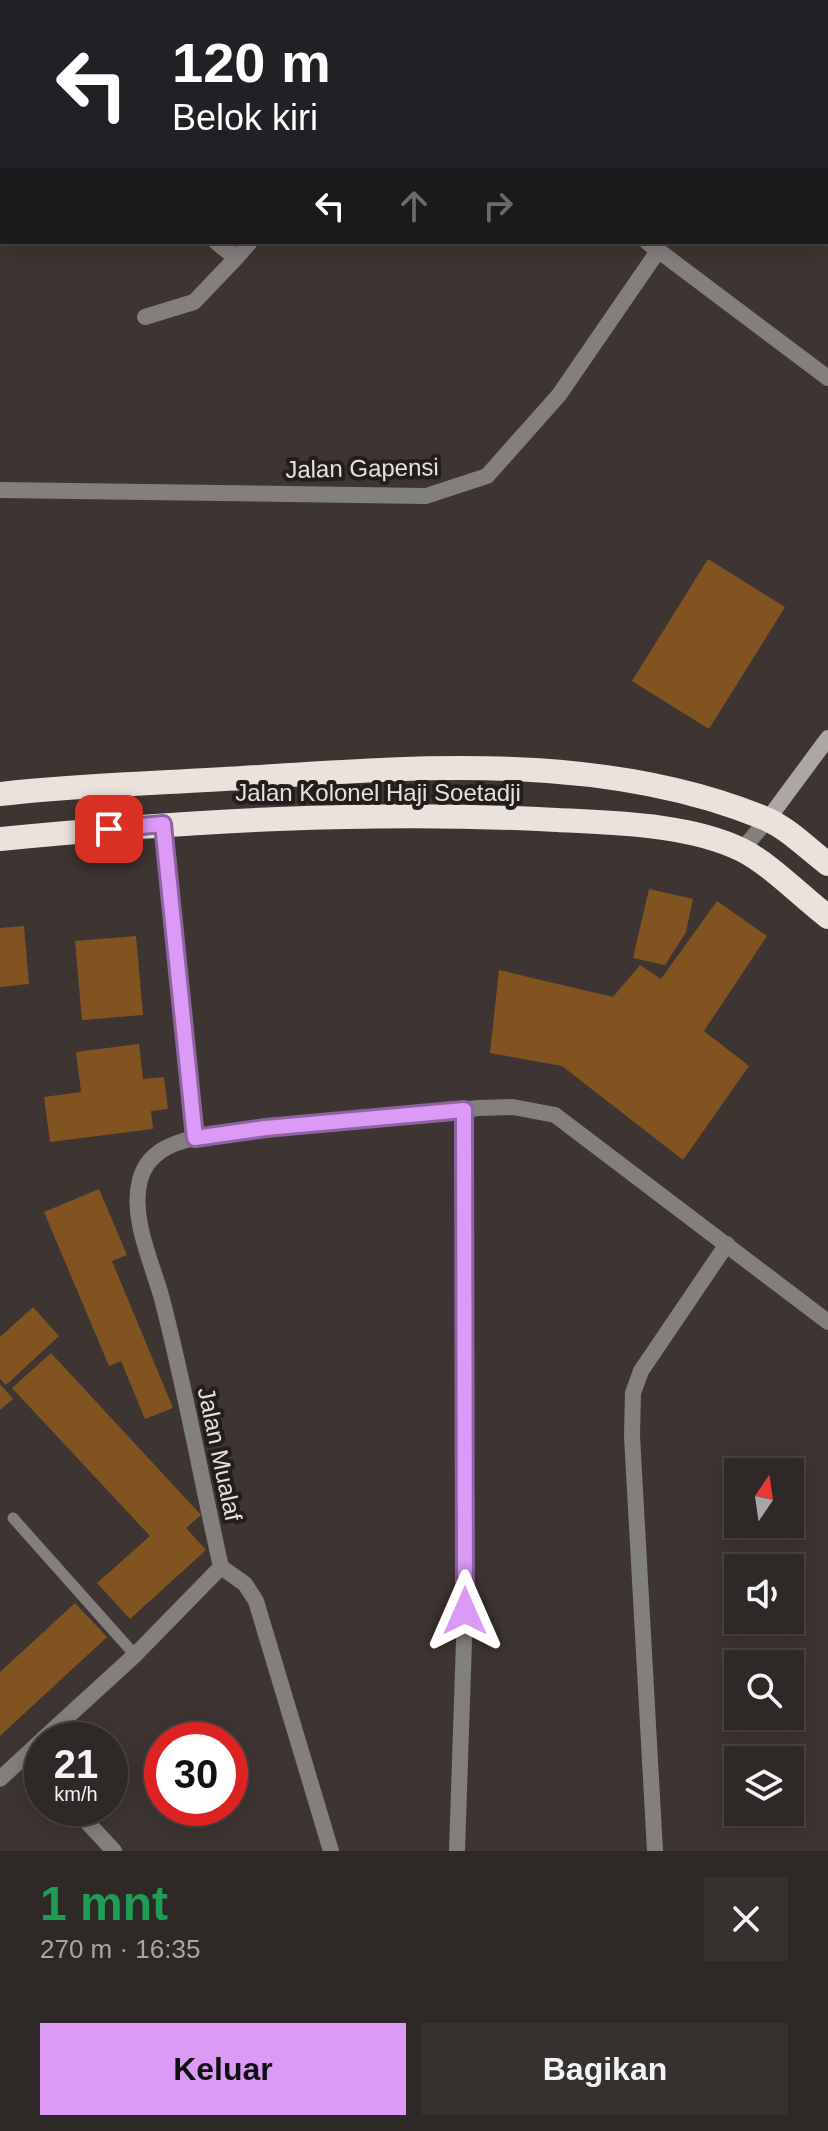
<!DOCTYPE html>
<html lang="id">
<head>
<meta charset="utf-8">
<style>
  body { margin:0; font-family:Arial,sans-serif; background:#36302e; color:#f1f3f6; height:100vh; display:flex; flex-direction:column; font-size:30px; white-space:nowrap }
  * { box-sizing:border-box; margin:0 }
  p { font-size:26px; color:#a7a6a7 }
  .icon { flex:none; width:44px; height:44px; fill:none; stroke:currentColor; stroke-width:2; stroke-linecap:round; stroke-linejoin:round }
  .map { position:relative; height:1851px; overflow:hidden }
  .sheet { display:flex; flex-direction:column; background:#2e2826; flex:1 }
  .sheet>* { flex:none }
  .guide { position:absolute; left:0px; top:0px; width:828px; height:244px; box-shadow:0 4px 20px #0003,0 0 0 2px #494443; background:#202124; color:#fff; overflow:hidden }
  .needle { width:52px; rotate:13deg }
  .controls { position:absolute; left:724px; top:1458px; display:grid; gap:16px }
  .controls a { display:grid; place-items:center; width:80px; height:80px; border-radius:0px; background:#2e2826; box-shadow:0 4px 20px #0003,0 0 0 2px #494443; font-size:40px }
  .speed { position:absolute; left:24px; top:1722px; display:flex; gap:16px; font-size:40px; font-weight:700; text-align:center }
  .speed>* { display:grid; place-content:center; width:104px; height:104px; border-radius:50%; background:#2e2826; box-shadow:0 4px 20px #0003,0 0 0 2px #494443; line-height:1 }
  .speed small { font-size:20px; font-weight:400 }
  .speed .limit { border:12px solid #d22; background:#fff; color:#111 }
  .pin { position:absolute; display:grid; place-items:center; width:68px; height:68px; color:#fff; margin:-34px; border-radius:16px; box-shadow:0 4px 12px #0006 }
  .me { position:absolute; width:88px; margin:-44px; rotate:0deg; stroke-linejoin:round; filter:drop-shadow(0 0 6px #0008) }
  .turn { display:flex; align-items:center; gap:28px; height:168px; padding:0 40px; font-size:36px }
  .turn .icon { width:104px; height:104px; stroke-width:2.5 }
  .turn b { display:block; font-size:56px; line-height:68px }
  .lanes { display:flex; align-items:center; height:76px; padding:0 40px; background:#0003; justify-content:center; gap:40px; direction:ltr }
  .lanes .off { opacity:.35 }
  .round { display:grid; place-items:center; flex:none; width:84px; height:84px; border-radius:0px; background:#36302e }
  .head { display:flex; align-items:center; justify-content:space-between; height:136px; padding:0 40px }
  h1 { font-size:48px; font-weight:800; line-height:60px; color:#1e9e55 }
  .cta { display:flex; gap:16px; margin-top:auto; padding:16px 40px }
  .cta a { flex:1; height:92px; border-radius:0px; background:#da9af6; color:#111; font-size:32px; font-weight:800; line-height:92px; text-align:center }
  .cta a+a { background:#36302e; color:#f1f3f6 }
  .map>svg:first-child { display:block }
</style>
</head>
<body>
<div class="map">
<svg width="828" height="1851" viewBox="0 0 828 1851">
  <rect width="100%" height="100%" fill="#3e3532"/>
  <path fill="#805320" d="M 708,559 L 785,607 L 709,729 L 632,681 Z
    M 649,889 L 693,899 L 686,932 L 665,965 L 633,958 Z
    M 717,901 L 767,936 L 704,1031 L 749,1066 L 683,1160 L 562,1066 L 490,1053 L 499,970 L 613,997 L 640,965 L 661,979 Z
    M 24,926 L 29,984 L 0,987 L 0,928 Z
    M 136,936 L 143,1015 L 82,1020 L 75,941 Z
    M 139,1044 L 143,1079 L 164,1077 L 168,1109 L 151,1111 L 153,1129 L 50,1142 L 44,1097 L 81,1092 L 76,1052 Z
    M 99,1189 L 127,1255 L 112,1261 L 173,1408 L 145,1419 L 121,1361 L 109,1366 L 44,1212 Z
    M 33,1307 L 59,1336 L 6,1385 L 0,1379 L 0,1337 Z
    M 51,1353 L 201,1515 L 186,1528 L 206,1550 L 130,1619 L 97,1583 L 150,1536 L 12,1388 Z
    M 0,1384 L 13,1399 L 0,1410 Z
    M 75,1603 L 107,1637 L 0,1736 L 0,1672 Z"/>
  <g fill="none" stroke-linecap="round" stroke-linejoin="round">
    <path stroke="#837f7c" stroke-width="11" d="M 13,1518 L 135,1655"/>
    <path stroke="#837f7c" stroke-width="16" d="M 330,0 L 333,2
      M 810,0 L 813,2
      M 826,12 L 828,13
      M 0,81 L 2,82
      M 216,242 L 236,258 L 250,242
      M 647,242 L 828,378
      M 145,317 L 194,302 L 236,258
      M 0,490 L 426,496 L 487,476 L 559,395 L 658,251
      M 163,824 L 195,1138 L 266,1128 L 479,1108 L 513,1107 L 555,1115 L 828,1322
      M 742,850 L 768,819
      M 221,1567 L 245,1584 L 256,1601 L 331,1851
      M 42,1740 L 135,1655 L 221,1567 C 201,1478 185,1387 162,1299 C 152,1262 130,1218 140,1180 C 147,1153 171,1143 195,1138
      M 25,1756 L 42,1774
      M 0,1779 L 42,1740
      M 74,1808 L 114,1851
      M 457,1851 L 465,1611 L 464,1110
      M 655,1851 L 632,1436 L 633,1393 L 641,1371 L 727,1244"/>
    <path stroke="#ada7a3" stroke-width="16" d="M 768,819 L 828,738"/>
    <path stroke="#ebe2dc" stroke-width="24" d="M 0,794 C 80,785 162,783 242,778 C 414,767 601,751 764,818 C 787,827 809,850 828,864
      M 0,839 C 185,821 371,810 557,820 C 614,823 689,824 742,850 C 770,864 802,897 828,917"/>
  </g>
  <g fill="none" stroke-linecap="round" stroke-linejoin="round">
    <g stroke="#8e64a0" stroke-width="20">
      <path id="route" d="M 109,829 L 163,824 L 195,1138 L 266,1128 L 464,1110 L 465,1611"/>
    </g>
    <use href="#route" stroke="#da9af6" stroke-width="14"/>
  </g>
  <g text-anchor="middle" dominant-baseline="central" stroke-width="8" stroke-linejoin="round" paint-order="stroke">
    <g font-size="24" fill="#e6e0de" stroke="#211e1c">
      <text transform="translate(362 468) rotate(-1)">Jalan Gapensi</text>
      <text x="378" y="792">Jalan Kolonel Haji Soetadji</text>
      <text transform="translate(220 1454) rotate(78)">Jalan Mualaf</text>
    </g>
  </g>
</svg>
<div class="controls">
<a><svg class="needle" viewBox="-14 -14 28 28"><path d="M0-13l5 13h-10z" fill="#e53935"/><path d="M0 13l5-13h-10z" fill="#a7a6a7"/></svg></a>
<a><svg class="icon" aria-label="sound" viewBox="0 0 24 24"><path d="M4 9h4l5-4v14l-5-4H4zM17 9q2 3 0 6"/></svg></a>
<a><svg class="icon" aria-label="search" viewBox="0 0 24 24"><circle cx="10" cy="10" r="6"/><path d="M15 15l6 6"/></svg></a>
<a><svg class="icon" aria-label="layers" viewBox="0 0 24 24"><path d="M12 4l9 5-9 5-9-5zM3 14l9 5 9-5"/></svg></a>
</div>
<div class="speed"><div>21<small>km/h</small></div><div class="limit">30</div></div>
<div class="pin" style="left:109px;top:829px;background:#d93025"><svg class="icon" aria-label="arrive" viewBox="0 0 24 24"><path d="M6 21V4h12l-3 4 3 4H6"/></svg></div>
<svg class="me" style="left:465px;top:1611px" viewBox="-20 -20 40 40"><path d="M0-17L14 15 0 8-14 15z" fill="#da9af6" stroke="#fff" stroke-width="4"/></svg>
<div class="guide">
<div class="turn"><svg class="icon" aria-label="left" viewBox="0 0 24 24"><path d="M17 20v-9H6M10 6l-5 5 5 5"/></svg><div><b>120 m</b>Belok kiri</div></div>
<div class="lanes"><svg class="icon" aria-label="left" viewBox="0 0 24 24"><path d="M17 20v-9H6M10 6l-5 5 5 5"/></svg><svg class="icon off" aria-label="ahead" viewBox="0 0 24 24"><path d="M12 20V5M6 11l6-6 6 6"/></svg><svg class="icon off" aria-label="right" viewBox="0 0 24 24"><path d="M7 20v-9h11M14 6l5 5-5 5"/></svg></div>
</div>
</div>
<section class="sheet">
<div class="head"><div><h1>1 mnt</h1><p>270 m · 16:35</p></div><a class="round"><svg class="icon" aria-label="close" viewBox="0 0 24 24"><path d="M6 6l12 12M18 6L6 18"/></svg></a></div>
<div class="cta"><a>Keluar</a><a>Bagikan</a></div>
</section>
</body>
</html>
